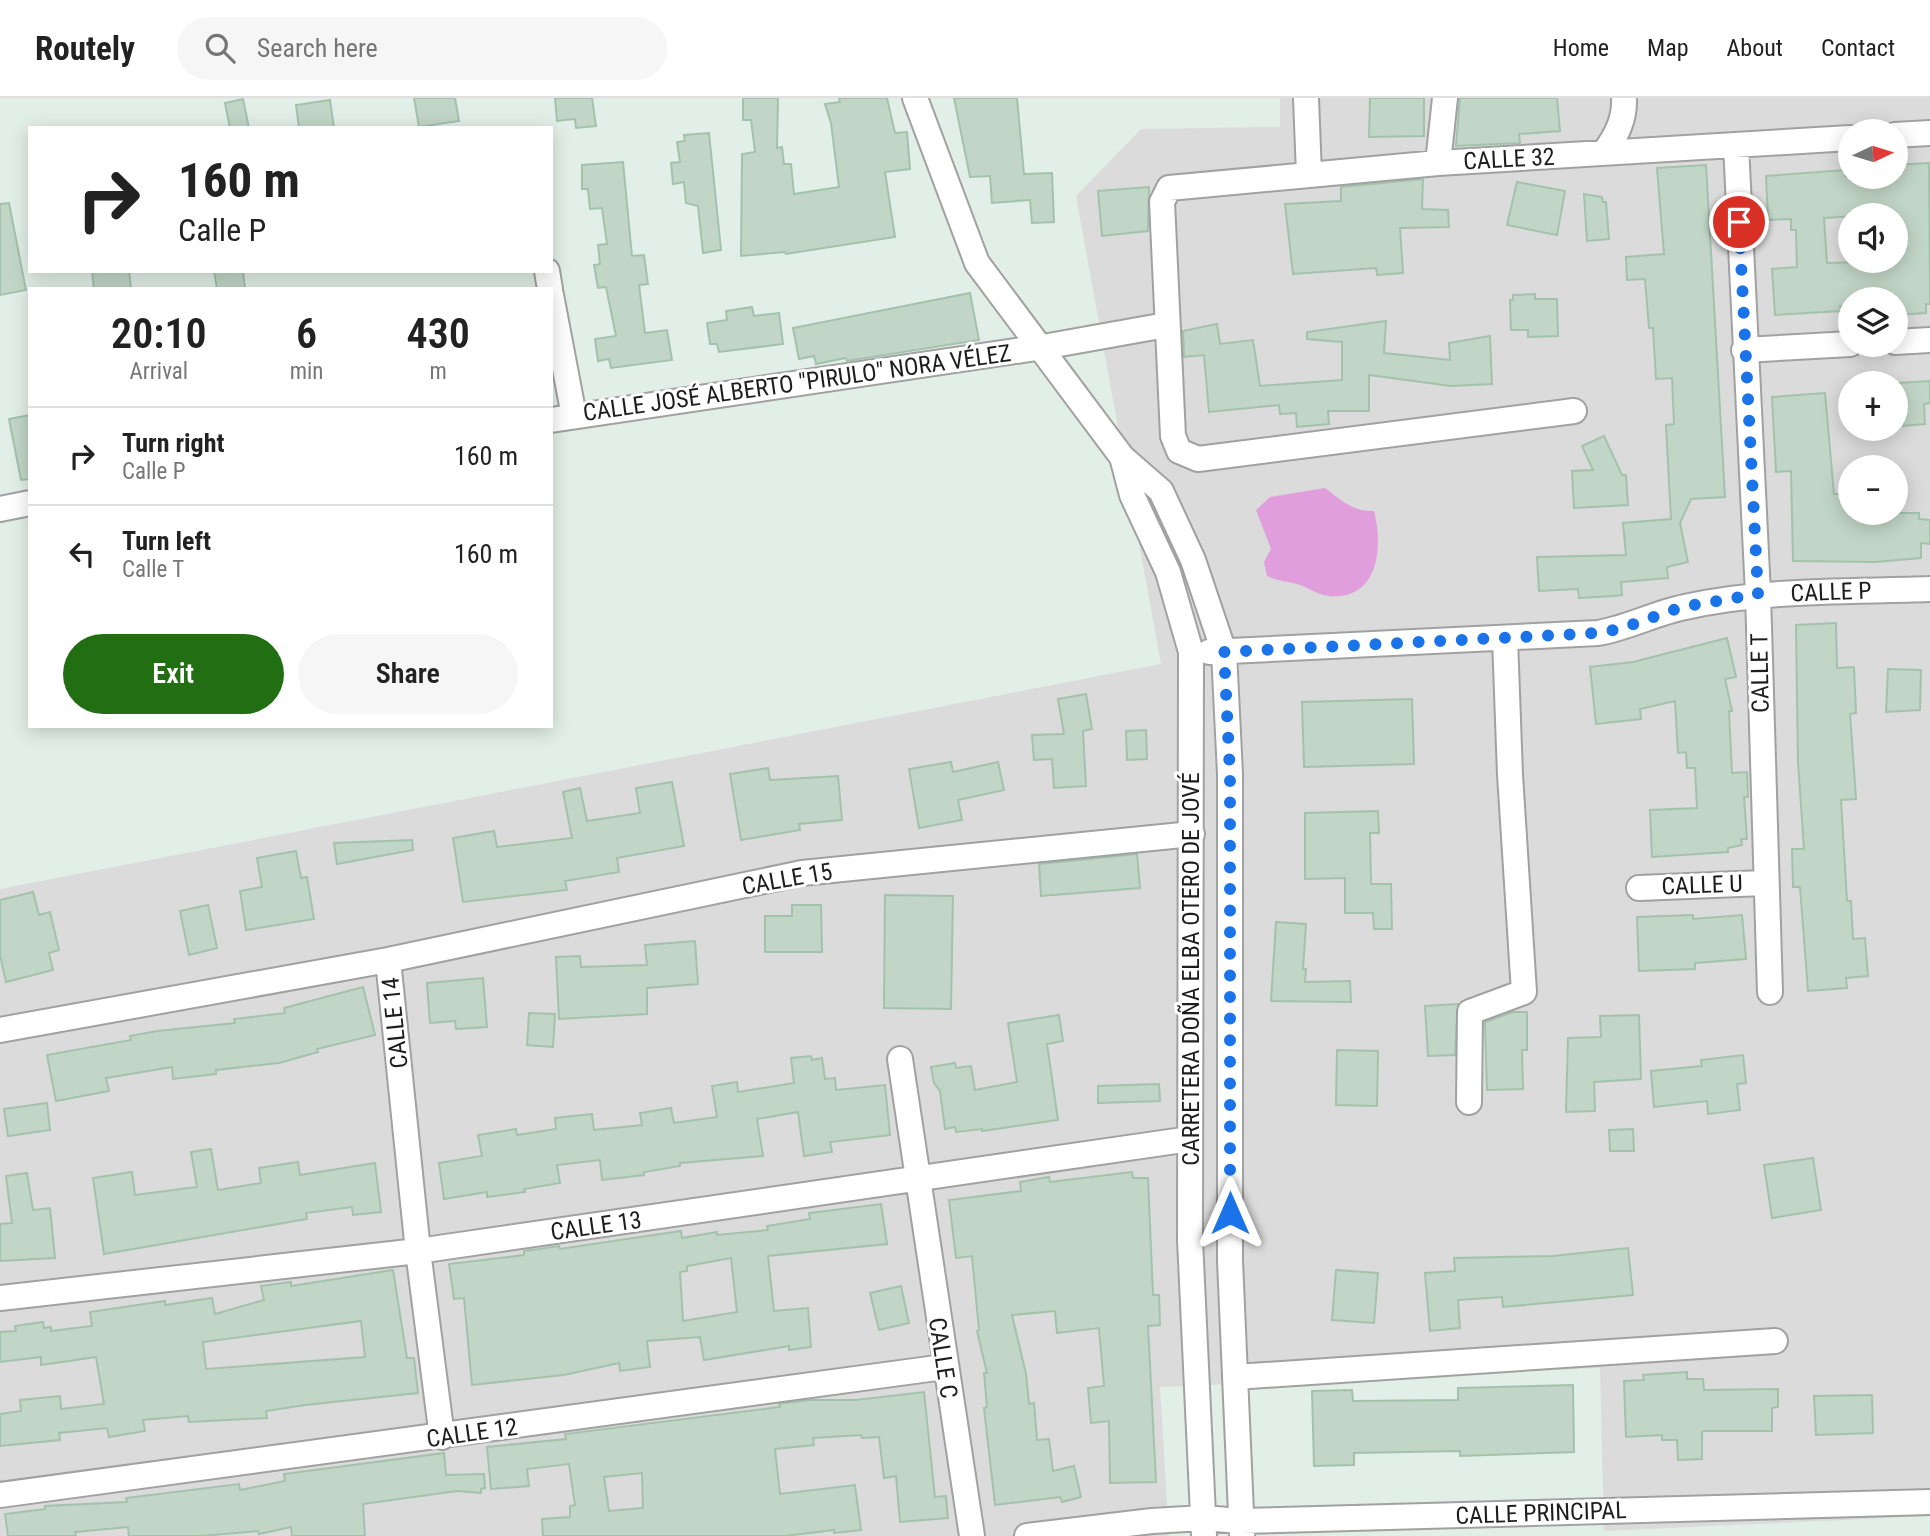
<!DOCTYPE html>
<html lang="en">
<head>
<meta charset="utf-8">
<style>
  body { margin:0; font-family:"Roboto Condensed",sans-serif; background:#f6f6f6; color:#222; height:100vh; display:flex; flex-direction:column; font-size:26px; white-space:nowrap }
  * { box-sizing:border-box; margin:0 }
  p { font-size:23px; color:#767676 }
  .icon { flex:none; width:38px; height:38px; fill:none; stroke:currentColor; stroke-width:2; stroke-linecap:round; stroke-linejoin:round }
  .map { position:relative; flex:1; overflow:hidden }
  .sheet { position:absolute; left:28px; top:189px; width:525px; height:441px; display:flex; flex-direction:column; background:#fff; border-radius:0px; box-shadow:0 4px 18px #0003 }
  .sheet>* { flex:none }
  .hud { position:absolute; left:28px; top:28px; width:525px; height:147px; border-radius:0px; box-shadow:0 4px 18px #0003; background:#fff; color:#222; overflow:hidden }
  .needle { width:46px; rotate:86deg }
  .buttons { position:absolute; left:1838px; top:21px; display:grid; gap:14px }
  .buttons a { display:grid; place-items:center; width:70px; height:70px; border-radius:50%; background:#fff; box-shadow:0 4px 18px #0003; font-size:35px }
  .pin { position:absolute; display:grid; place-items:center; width:60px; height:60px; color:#fff; margin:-30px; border:4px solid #fff; border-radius:50%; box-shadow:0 2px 7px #0007 }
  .me { position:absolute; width:77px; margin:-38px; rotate:0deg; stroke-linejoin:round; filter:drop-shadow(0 0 5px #0008) }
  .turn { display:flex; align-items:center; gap:24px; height:147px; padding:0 35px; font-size:32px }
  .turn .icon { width:91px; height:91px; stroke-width:2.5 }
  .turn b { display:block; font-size:49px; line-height:60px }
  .eta { display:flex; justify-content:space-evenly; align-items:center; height:119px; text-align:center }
  .eta b { font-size:42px; font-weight:600; line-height:49px }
  .cta { display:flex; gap:14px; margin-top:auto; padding:14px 35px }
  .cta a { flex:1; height:80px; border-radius:42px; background:#216e13; color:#fff; font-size:28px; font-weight:600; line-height:80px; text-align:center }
  .cta a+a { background:#f6f6f6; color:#222 }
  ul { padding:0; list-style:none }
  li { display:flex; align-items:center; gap:21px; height:98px; padding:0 35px; border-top:2px solid #e0e0e0 }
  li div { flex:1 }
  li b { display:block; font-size:26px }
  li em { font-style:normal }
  header { display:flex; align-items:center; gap:42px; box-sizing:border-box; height:98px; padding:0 35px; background:#fff; border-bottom:2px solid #e0e0e0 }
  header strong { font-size:33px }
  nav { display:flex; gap:38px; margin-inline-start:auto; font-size:24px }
  .search { width:490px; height:63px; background:#f6f6f6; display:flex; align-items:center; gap:18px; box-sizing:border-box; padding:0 24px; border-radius:38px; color:#767676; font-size:26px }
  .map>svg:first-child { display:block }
</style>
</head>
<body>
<header>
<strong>Routely</strong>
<div class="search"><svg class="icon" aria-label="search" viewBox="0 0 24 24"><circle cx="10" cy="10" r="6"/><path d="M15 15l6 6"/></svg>Search here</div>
<nav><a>Home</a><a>Map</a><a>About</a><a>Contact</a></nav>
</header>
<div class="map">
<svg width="1930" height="1438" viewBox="0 0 1930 1438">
  <rect width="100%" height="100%" fill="#e2efe8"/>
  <path fill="#dadbda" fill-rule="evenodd" d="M 1280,0 L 1930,0 L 1930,1418 L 1604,1433 L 1600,1270 L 1160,1289 L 1169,1438 L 0,1438 L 0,791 L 1161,566 L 1076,98 L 1141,31 L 1280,29 ZM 1850,33 L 1895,33 L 1895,79 L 1850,79 ZM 1850,117 L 1895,117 L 1895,163 L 1850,163 ZM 1850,201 L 1895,201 L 1895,247 L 1850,247 ZM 1850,285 L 1895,285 L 1895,331 L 1850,331 ZM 1850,369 L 1895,369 L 1895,415 L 1850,415 Z"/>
  <path fill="#e09fdc" d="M 1325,390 C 1341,402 1353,414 1374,413 C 1382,443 1381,494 1340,498 C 1317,500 1311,489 1293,485 C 1283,483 1276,482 1267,478 L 1264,464 L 1271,451 L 1256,412 L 1270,399 Z"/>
  <path fill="#c2d6c7" stroke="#a3c2ac" stroke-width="2" fill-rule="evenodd" d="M 414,0 L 455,0 L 459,23 L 419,29 Z
    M 555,0 L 592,0 L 596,28 L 576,30 L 575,21 L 557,23 Z
    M 743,0 L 778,0 L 777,50 L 782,49 L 784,66 L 791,66 L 794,96 L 839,89 L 831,25 L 825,6 L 840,4 L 839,0 L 887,0 L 895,35 L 907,34 L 910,71 L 885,74 L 895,139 L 786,156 L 785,154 L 741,158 L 742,56 L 755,54 L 751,22 L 743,22 Z
    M 954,0 L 1017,0 L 1024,76 L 1052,75 L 1054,124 L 1032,125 L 1030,102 L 992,105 L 990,78 L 970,79 Z
    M 1370,0 L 1424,0 L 1424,38 L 1369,39 Z
    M 1460,0 L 1557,0 L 1560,33 L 1519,36 L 1520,45 L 1456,48 Z
    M 243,1 L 249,30 L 230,30 L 225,5 Z
    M 330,2 L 334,30 L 299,30 L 296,7 Z
    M 709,35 L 721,152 L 703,155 L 698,108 L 686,105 L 684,84 L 673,86 L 671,65 L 680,64 L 677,44 L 685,43 L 684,37 Z
    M 623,64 L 632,158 L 644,157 L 648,186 L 639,187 L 645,235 L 667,232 L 672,262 L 611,270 L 609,261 L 598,263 L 595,241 L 616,238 L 606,189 L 598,190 L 594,167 L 600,166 L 598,147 L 607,146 L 602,110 L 590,111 L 588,91 L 582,91 L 582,67 Z
    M 1929,65 L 1930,206 L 1926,206 L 1926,215 L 1895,217 L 1895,201 L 1850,201 L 1850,207 L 1840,208 L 1841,213 L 1775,217 L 1772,171 L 1797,169 L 1796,132 L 1791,132 L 1791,121 L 1768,122 L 1766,78 L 1845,72 L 1845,78 L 1895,79 L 1895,67 ZM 1895,116 L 1895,163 L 1827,165 L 1824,120 Z
    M 1706,67 L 1725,399 L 1691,401 L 1680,425 L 1688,464 L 1667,469 L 1668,480 L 1621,484 L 1622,497 L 1613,498 L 1579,500 L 1578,491 L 1539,493 L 1537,459 L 1626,457 L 1623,425 L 1671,421 L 1666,327 L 1674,326 L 1672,280 L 1656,281 L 1653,230 L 1649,230 L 1645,181 L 1627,182 L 1626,159 L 1664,156 L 1657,70 Z
    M 1423,81 L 1422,111 L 1448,112 L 1449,129 L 1400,130 L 1403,175 L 1377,177 L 1376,170 L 1293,176 L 1285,106 L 1341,103 L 1341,89 Z
    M 1517,84 L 1565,93 L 1557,137 L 1507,127 Z
    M 1149,89 L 1148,133 L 1102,138 L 1098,93 Z
    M 1584,96 L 1602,99 L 1603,104 L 1606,104 L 1609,141 L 1587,143 Z
    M 9,105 L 26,192 L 0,197 L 0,106 Z
    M 92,173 L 129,173 L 131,191 L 94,191 Z
    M 214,173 L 243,173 L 245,191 L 217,191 Z
    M 970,195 L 979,242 L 847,263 L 846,260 L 816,266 L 814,258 L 799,261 L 793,230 Z
    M 1535,196 L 1535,201 L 1557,201 L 1558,238 L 1528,239 L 1528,232 L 1511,232 L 1510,202 L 1513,202 L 1513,197 Z
    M 752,209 L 754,218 L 779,215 L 783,246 L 719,254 L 717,246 L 710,246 L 707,225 L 727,222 L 726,213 Z
    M 1386,223 L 1384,255 L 1450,262 L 1449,245 L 1490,238 L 1492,286 L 1451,288 L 1369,277 L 1369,313 L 1328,313 L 1329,326 L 1297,329 L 1296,315 L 1280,316 L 1279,307 L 1209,314 L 1204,257 L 1184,259 L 1183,233 L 1217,226 L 1220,246 L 1253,242 L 1260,288 L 1342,282 L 1342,244 L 1307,241 L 1307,234 Z
    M 1930,283 L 1930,305 L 1924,306 L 1925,326 L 1901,328 L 1898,285 Z
    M 1825,295 L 1834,396 L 1850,396 L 1850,415 L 1919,415 L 1919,421 L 1930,422 L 1930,446 L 1921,445 L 1921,460 L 1875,464 L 1793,463 L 1791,373 L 1776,374 L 1772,299 Z
    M 30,317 L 30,381 L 21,382 L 9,321 Z
    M 1604,338 L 1622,377 L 1626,377 L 1628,407 L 1574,410 L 1572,373 L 1593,372 L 1582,348 Z
    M 1836,525 L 1837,570 L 1854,569 L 1856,615 L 1850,616 L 1856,701 L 1841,702 L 1847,803 L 1851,803 L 1853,841 L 1865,840 L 1868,878 L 1846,880 L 1847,890 L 1808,893 L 1800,789 L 1793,789 L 1792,751 L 1804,751 L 1798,664 L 1796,527 Z
    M 1727,540 L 1736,579 L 1725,581 L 1732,613 L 1729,613 L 1732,675 L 1747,674 L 1748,699 L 1744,699 L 1747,741 L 1741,741 L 1742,747 L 1728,750 L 1728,754 L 1652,759 L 1650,712 L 1697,710 L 1695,670 L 1687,670 L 1686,654 L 1678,655 L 1675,603 L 1640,611 L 1641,621 L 1596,626 L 1590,569 L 1633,564 Z
    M 1888,571 L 1921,572 L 1920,612 L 1886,614 Z
    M 1086,596 L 1092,631 L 1083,633 L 1086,688 L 1054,690 L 1052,661 L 1034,662 L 1032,637 L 1064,636 L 1058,601 Z
    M 1412,601 L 1414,666 L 1304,669 L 1302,604 Z
    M 1146,632 L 1147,661 L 1127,662 L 1126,633 Z
    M 951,664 L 953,674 L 998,664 L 1004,692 L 958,702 L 962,722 L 919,730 L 909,671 Z
    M 768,670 L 770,682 L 838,678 L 842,722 L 799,726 L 800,732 L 741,742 L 730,676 Z
    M 672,684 L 684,748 L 617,760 L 619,774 L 565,783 L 567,792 L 463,804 L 453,740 L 494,733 L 497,749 L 572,740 L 563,694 L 580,690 L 587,723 L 640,715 L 636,690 Z
    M 1378,713 L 1379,735 L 1370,735 L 1371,786 L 1391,786 L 1392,831 L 1374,831 L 1373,815 L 1345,815 L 1345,780 L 1305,781 L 1305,715 Z
    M 412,742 L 413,752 L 337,766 L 334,745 Z
    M 296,753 L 301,780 L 307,779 L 314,821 L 246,832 L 240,793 L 262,789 L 257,760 Z
    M 1137,756 L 1140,790 L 1041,798 L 1039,766 Z
    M 33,794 L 39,817 L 50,814 L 59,852 L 49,855 L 53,872 L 6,884 L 0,857 L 0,802 Z
    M 885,797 L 953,798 L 951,911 L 884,910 Z
    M 208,807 L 217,850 L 189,857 L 180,813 Z
    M 792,807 L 821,807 L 822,854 L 765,854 L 765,818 L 792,818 Z
    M 1693,817 L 1693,821 L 1742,817 L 1746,861 L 1695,865 L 1695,871 L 1639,873 L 1637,819 Z
    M 1276,824 L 1306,826 L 1303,871 L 1306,871 L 1305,884 L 1350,883 L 1351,904 L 1271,903 Z
    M 695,843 L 698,886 L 647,890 L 647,916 L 559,921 L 556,859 L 580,858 L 581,869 L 647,867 L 645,847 Z
    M 483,880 L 487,929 L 456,931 L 455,923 L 430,925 L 427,885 Z
    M 363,889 L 375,937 L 317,951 L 318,954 L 279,965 L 216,972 L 216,976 L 173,981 L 172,969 L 106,980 L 109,993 L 56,1003 L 47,957 L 131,942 L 130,938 L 157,933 L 235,925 L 234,921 L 285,915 L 284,910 Z
    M 1458,906 L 1455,957 L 1428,958 L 1425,908 Z
    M 1513,914 L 1527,914 L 1527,952 L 1522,952 L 1523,991 L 1487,992 L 1485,924 Z
    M 529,915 L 555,916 L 553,949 L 527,947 Z
    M 1059,917 L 1063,943 L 1047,946 L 1058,1022 L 982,1033 L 982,1031 L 956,1034 L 955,1029 L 945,1031 L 940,993 L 934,985 L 931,969 L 955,965 L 956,970 L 971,968 L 975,992 L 1017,984 L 1008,925 Z
    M 1639,917 L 1641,981 L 1594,984 L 1595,1013 L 1566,1014 L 1568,940 L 1601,939 L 1600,918 Z
    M 1337,952 L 1378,953 L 1377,1008 L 1336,1007 Z
    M 1743,957 L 1746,985 L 1737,986 L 1740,1012 L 1708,1016 L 1707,1003 L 1654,1009 L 1651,973 L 1702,968 L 1701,962 Z
    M 811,958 L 812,962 L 822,960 L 825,981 L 835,980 L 836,992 L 885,987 L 890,1037 L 830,1044 L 832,1054 L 804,1058 L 798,1014 L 757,1021 L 763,1058 L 680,1065 L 680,1068 L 644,1074 L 644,1077 L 602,1082 L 600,1062 L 557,1067 L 560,1085 L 524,1091 L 525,1094 L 487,1099 L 487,1094 L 444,1101 L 439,1065 L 482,1058 L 478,1037 L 516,1031 L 517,1037 L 556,1031 L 555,1020 L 592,1016 L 594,1032 L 642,1027 L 640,1015 L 671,1010 L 674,1025 L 717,1019 L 712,988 L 737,984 L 738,994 L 794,985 L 791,960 Z
    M 1159,986 L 1160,1003 L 1098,1005 L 1098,988 Z
    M 47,1005 L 50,1032 L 8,1038 L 4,1011 Z
    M 1633,1031 L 1634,1053 L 1610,1053 L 1609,1032 Z
    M 211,1051 L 218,1092 L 261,1085 L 259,1070 L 298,1064 L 300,1077 L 375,1065 L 381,1114 L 353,1117 L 352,1109 L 306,1115 L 307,1121 L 104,1156 L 93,1080 L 132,1074 L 135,1097 L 197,1089 L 191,1054 Z
    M 1813,1060 L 1821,1112 L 1772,1120 L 1764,1067 Z
    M 1132,1074 L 1133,1080 L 1148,1080 L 1153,1197 L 1159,1197 L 1160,1227 L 1148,1228 L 1156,1384 L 1110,1385 L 1109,1323 L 1091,1325 L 1088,1290 L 1104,1288 L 1099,1230 L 1057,1235 L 1055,1213 L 1012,1217 L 1026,1276 L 1029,1306 L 1034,1305 L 1037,1342 L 1049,1341 L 1053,1373 L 1074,1368 L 1081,1399 L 1062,1404 L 1060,1399 L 995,1407 L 984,1310 L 987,1309 L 984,1275 L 987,1275 L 977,1233 L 979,1232 L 972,1158 L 956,1160 L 949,1102 L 1021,1093 L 1020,1084 L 1049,1079 L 1050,1084 Z
    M 27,1075 L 33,1112 L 50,1110 L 55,1160 L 0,1163 L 0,1126 L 12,1125 L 6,1078 Z
    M 881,1106 L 887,1146 L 768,1158 L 774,1213 L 808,1210 L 811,1249 L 789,1252 L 789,1248 L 704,1262 L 700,1239 L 647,1243 L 650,1269 L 620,1273 L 619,1265 L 564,1277 L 472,1287 L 464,1200 L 454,1201 L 449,1166 L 524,1157 L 524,1153 L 539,1151 L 559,1148 L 560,1151 L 681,1133 L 682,1140 L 717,1134 L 717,1137 L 768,1132 L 767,1128 L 810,1121 L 809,1115 ZM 731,1160 L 737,1214 L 683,1223 L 680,1174 L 687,1173 L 687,1168 Z
    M 1628,1150 L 1633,1197 L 1503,1209 L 1502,1199 L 1458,1202 L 1460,1230 L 1430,1233 L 1425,1175 L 1455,1173 L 1454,1160 L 1553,1158 Z
    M 393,1172 L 407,1260 L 414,1260 L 418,1295 L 305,1307 L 266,1313 L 267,1320 L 189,1324 L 188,1318 L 143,1322 L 145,1333 L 109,1339 L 107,1330 L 59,1335 L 60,1342 L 0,1348 L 0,1316 L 21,1313 L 20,1302 L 60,1298 L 61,1311 L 104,1306 L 96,1259 L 41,1267 L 41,1259 L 0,1264 L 0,1234 L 16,1233 L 15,1228 L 43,1224 L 44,1230 L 51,1229 L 51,1233 L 92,1228 L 90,1214 L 165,1203 L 165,1207 L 212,1200 L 215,1216 L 264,1202 L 261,1188 L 291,1184 L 291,1188 ZM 361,1223 L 365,1259 L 206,1271 L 203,1244 Z
    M 1336,1172 L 1378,1175 L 1374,1225 L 1332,1222 Z
    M 901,1188 L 909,1225 L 879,1232 L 870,1195 Z
    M 1687,1274 L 1687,1281 L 1703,1281 L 1704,1292 L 1778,1291 L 1778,1309 L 1772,1310 L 1772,1333 L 1705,1333 L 1702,1334 L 1702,1361 L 1678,1362 L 1677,1342 L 1662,1342 L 1662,1337 L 1626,1339 L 1624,1283 L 1644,1282 L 1643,1277 Z
    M 1573,1287 L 1574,1354 L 1460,1358 L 1460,1353 L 1354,1355 L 1354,1367 L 1314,1368 L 1312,1293 L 1352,1292 L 1353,1303 L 1458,1302 L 1458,1290 Z
    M 924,1294 L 935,1399 L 946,1398 L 948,1420 L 900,1424 L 896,1378 L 884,1380 L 879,1339 L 862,1340 L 861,1337 L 813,1340 L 814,1347 L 775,1351 L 780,1396 L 855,1387 L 861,1432 L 834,1435 L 834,1432 L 785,1438 L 543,1438 L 542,1421 L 570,1419 L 570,1408 L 575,1407 L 569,1366 L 527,1371 L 529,1388 L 491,1391 L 487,1349 L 566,1341 L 565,1336 L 780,1309 L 779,1306 L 809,1302 L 856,1302 ZM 642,1375 L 643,1410 L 609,1413 L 604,1379 Z
    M 1872,1297 L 1873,1335 L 1816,1337 L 1814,1298 Z
    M 444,1355 L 446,1377 L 484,1376 L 485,1390 L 481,1391 L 481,1395 L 457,1393 L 363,1406 L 365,1438 L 292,1438 L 291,1429 L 259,1436 L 258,1433 L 201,1438 L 129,1438 L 128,1429 L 75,1434 L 76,1438 L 8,1438 L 5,1416 L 45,1411 L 45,1408 L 127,1404 L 126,1400 L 239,1386 L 240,1392 L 285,1383 L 284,1376 Z"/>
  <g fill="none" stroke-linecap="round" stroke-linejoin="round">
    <g stroke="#a1a1a1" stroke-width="28">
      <path id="minor" d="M 915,0 L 977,165 L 1122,359 L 1161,393 L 1193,462 L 1224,554 L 1230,676 L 1230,1163 L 1242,1438
        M 1306,0 L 1309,76
        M 1895,37 L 1930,35
        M 1736,47 L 1758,496 L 1770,894
        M 1604,55 C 1616,38 1625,22 1624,0
        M 1438,65 L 1445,0
        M 547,173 L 550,191
        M 551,197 L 574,318
        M 1895,244 L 1930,242
        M 1744,252 L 1850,246
        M 1574,313 L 1198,361 L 1179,353 L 1173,338 L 1162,104 L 1169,90 L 1438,65 L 1850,40
        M 551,322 L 1043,249 L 1166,227
        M 1122,359 L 1132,397 L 1168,474 L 1191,554 L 1190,1142 L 1204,1438
        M 0,411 L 30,405
        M 1209,554 L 1598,535 C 1628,530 1655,515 1685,509 C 1765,491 1848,494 1930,491
        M 1639,790 L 1764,785
        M 388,862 L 418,1153 L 442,1339
        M 0,932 L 388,862 L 802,775 L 1192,736
        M 900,961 L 972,1438
        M 1469,1004 L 1470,914 L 1524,894 L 1510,677 L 1505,540
        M 0,1200 L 418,1153 L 1190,1041
        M 1235,1279 L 1775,1243
        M 0,1397 L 944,1269
        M 1027,1438 L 1152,1423 L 1203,1420 L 1241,1423 L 1930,1404"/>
    </g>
    <use href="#minor" stroke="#fff" stroke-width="24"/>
  </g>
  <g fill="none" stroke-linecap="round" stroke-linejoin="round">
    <path stroke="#1a73e8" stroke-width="12" stroke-dasharray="0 21.6" d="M 1230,1115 L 1230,676 L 1224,554 L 1598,535 L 1620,531 L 1682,509 L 1758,496 L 1739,124"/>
  </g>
  <g text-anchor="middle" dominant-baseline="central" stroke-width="6" stroke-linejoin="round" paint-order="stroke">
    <g font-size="24" fill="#1d1d1d" stroke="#fff">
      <text transform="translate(1509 61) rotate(-3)">CALLE 32</text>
      <text transform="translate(797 285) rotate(-8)">CALLE JOSÉ ALBERTO "PIRULO" NORA VÉLEZ</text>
      <text transform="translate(1831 494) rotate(-2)">CALLE P</text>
      <text transform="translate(1760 575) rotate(-91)">CALLE T</text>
      <text transform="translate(787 781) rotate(-10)">CALLE 15</text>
      <text transform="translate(1702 787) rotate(-2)">CALLE U</text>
      <text transform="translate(1191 871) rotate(-90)">CARRETERA DOÑA ELBA OTERO DE JOVÉ</text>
      <text transform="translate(395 925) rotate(-96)">CALLE 14</text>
      <text transform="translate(596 1128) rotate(-8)">CALLE 13</text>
      <text transform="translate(943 1260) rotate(81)">CALLE C</text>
      <text transform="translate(472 1335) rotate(-8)">CALLE 12</text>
      <text transform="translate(1541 1415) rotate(-2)">CALLE PRINCIPAL</text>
    </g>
  </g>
</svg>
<div class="buttons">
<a><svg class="needle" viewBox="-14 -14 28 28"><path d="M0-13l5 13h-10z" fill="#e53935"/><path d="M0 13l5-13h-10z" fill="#767676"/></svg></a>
<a><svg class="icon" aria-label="sound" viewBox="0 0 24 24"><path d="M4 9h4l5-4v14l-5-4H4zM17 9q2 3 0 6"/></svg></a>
<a><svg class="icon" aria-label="layers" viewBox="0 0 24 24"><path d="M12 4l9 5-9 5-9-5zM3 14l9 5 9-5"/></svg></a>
<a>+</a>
<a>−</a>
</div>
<div class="pin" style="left:1739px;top:124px;background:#d93025"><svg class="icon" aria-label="arrive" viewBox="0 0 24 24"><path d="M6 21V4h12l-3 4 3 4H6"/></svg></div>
<svg class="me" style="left:1230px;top:1115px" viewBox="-20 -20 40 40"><path d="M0-17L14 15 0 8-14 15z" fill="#1a73e8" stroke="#fff" stroke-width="4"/></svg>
<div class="hud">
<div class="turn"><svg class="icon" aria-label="right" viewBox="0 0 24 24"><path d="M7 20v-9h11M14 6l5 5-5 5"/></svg><div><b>160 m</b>Calle P</div></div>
</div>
<section class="sheet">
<div class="eta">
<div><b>20:10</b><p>Arrival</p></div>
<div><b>6</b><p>min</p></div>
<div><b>430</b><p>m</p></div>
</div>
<ul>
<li><svg class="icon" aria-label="right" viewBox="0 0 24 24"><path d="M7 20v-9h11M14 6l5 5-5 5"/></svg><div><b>Turn right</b><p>Calle P</p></div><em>160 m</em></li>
<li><svg class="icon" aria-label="left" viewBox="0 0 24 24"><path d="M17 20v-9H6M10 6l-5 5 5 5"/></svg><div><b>Turn left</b><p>Calle T</p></div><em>160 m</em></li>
</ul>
<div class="cta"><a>Exit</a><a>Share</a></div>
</section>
</div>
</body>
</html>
